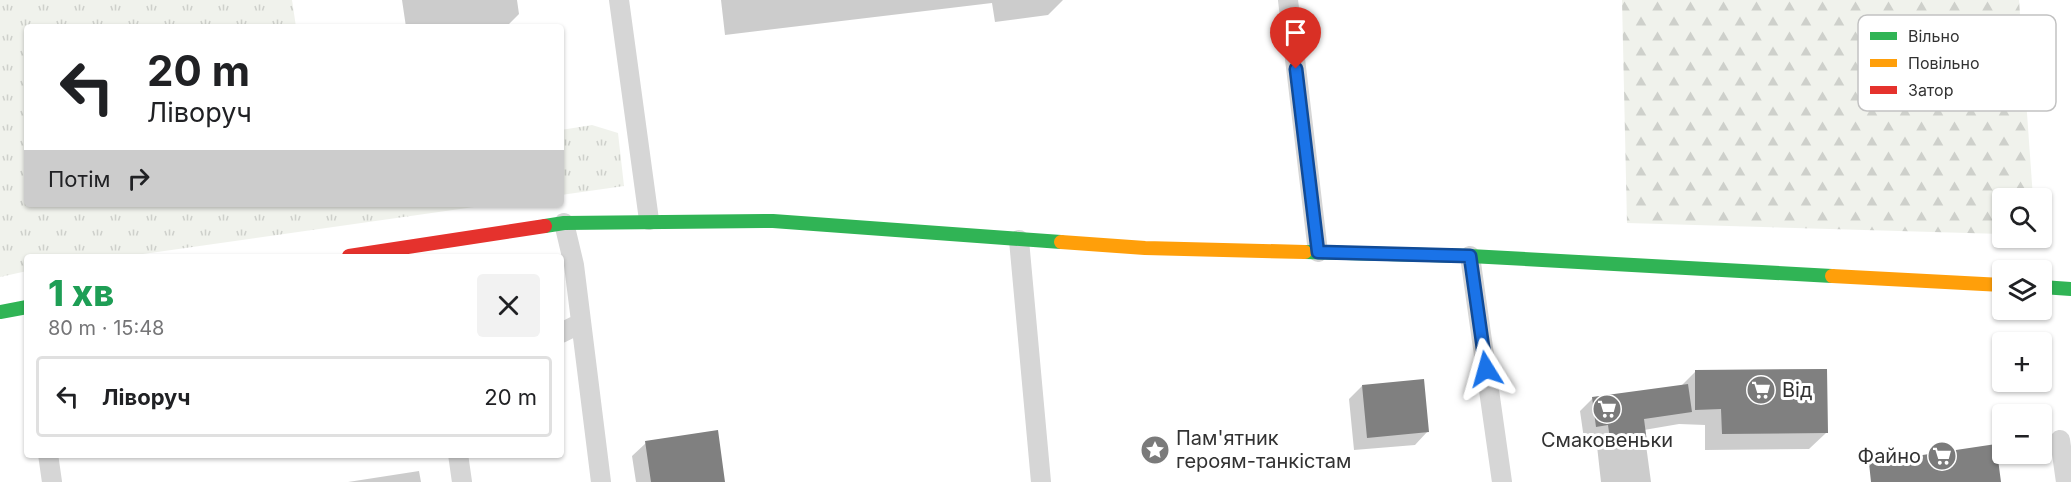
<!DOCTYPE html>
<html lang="uk">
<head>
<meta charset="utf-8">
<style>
  body { margin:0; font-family:Inter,sans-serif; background:#f2f2f2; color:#202124; height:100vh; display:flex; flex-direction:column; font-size:22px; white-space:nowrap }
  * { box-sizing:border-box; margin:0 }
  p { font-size:20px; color:#757577 }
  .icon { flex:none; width:33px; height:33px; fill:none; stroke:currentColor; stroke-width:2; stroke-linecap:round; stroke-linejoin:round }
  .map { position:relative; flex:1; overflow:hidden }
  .drawer { position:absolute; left:24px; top:254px; width:540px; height:204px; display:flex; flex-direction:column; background:#fff; border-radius:6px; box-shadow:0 2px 4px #0004 }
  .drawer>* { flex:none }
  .banner { position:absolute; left:24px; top:24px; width:540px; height:183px; border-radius:6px; box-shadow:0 2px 4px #0004; background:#fff; color:#202124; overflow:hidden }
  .tools { position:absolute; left:1992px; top:188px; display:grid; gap:12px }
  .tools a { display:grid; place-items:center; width:60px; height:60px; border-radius:6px; background:#fff; box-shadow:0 2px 4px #0004; font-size:30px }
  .pin { position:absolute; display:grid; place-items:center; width:51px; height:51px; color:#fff; margin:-62px -26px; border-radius:50% 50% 50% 0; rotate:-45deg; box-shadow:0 0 6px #0007 }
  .pin .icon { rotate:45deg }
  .me { position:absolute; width:66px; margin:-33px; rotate:352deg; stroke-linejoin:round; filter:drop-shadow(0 0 4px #0008) }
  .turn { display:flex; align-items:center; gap:21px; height:126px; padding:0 24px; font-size:27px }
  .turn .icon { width:78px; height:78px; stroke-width:2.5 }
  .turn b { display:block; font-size:42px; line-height:51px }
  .then { display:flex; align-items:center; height:57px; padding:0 24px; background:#0003; gap:12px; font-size:22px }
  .round { display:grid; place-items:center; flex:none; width:63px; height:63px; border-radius:6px; background:#f2f2f2 }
  .overview { display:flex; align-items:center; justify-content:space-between; height:102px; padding:0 24px }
  h1 { font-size:36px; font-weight:800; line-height:45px; color:#1e9e55 }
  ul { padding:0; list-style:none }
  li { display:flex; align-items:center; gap:18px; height:81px; margin:0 12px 9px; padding:0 12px; border:3px solid #e0e0e0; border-radius:6px }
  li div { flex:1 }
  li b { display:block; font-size:22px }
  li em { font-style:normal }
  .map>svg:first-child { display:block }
</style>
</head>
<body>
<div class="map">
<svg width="2071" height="482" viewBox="0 0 2071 482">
  <defs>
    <pattern id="grass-tufts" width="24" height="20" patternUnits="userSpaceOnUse" patternTransform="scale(1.5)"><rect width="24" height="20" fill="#f0f2ec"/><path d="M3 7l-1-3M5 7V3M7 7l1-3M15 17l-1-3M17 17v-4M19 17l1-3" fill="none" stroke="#ced0cb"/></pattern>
    <pattern id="forest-firs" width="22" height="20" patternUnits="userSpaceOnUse" patternTransform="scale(1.5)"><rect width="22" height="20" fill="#f0f2ec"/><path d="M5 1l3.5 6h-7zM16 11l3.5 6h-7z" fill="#ced0cb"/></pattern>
  </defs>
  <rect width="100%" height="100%" fill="#fff"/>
  <path fill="url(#grass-tufts)" d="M 0,0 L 292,0 L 296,27 L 27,27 L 27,204 L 495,204 L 129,256 L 27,256 L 27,271 L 0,277 Z
    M 592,125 L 618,133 L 624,186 L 561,195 L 561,130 Z"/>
  <path fill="url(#forest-firs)" d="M 1622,0 L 2019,0 L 2033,198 L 2002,198 L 2002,234 L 1627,223 Z"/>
  <path fill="#0003" d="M 402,0 L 517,0 L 519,14 L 506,27 L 406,27 Z
    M 721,0 L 1063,0 L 1048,15 L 995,22 L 992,3 L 725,35 Z
    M 1695,372 L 1826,433 L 1809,449 L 1705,450 L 1705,425 L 1679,424 L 1644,430 L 1651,482 L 1601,482 L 1596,437 L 1584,439 L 1580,411 L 1593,398 L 1680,387 Z
    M 1362,386 L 1428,431 L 1415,445 L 1354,450 L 1349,399 Z
    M 646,443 L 724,482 L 636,482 L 632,456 Z
    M 419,471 L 421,482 L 347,482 L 348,482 Z"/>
  <path fill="#808080" d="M 1827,369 L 1828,433 L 1722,434 L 1721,409 L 1695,410 L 1695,370 Z
    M 1424,379 L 1429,432 L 1367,438 L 1362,385 Z
    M 1688,384 L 1692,412 L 1644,419 L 1647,442 L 1611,446 L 1608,425 L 1596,427 L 1592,397 Z
    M 718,430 L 725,482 L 651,482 L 645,441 Z
    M 1996,444 L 2001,482 L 1871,482 L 1869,463 Z"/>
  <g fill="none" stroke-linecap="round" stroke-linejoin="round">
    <path stroke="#d6d6d6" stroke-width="20" d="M 619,0 L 649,220
      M 1288,0 L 1318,252
      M 564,223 L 574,265 L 601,482
      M 1019,240 L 1041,482
      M 1470,256 L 1502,482
      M 561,333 L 581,323
      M 2060,440 L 2066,482
      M 48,454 L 52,482
      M 458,454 L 462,482"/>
    <path stroke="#30b455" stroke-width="14" d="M 545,226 L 564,223 L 773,221 L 1061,242
      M 1305,252 L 1470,256 L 1832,276
      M 2042,287 L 2071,289
      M 0,312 L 27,307"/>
    <path stroke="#ff9f0a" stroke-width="14" d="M 1061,242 L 1145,248 L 1305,252
      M 1832,276 L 2002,285"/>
    <path stroke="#e5322d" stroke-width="14" d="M 349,256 L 545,226"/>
  </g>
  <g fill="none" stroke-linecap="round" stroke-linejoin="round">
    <g stroke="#114b97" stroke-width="15">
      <path id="route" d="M 1296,69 L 1318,252 L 1470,256 L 1486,369"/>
    </g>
    <use href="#route" stroke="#1a73e8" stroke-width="10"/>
  </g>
  <defs>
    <g id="supermarket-disc" transform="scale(1.5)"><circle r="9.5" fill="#7a7a7a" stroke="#fff"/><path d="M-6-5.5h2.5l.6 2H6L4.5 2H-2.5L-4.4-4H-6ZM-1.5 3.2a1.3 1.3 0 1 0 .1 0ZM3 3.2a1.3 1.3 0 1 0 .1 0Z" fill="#fff"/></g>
    <g id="sight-disc" transform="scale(1.5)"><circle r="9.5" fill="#7a7a7a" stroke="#fff"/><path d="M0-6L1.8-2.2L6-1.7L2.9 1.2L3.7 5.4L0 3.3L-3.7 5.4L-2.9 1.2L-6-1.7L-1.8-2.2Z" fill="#fff"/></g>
  </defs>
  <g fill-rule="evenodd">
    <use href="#supermarket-disc" x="1761" y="390"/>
    <use href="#supermarket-disc" x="1607" y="409"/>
    <use href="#sight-disc" x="1155" y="450"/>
    <use href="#supermarket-disc" x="1942" y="456"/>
  </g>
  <g text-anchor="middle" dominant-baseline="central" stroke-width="6" stroke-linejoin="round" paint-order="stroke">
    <g font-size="20" fill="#323232" stroke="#fff" text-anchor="start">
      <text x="1782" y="390">Від</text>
      <text x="1176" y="438">Пам'ятник<tspan x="1176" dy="23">героям-танкістам</tspan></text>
      <text x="1607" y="440" text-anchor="middle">Смаковеньки</text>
      <text x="1921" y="456" text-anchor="end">Файно</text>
    </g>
  </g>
  <rect x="1858" y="15" width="198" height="96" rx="9" fill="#fff" stroke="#c2c2c2" stroke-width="1.5"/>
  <rect x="1870" y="32" width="27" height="8" fill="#30b455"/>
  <rect x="1870" y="59" width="27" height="8" fill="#ff9f0a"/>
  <rect x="1870" y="86" width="27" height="8" fill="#e5322d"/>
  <g font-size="16" fill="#323232">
    <text x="1908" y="42">Вільно</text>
    <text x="1908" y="69">Повільно</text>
    <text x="1908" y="96">Затор</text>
  </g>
</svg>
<div class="tools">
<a><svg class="icon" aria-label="search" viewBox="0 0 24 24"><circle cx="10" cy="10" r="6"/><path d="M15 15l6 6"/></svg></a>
<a><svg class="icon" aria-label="layers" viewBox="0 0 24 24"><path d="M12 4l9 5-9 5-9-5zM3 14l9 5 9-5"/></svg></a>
<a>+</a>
<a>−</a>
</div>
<div class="pin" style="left:1296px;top:69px;background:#d93025"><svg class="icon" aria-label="arrive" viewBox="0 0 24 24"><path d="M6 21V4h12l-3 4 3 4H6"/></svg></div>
<svg class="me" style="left:1486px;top:369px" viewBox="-20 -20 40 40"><path d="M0-17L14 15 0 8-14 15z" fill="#1a73e8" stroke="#fff" stroke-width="4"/></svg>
<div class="banner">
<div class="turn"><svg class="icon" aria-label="left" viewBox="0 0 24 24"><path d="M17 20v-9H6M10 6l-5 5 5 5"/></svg><div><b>20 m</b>Ліворуч</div></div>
<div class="then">Потім<svg class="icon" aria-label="right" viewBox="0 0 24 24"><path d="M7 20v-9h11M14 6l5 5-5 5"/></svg></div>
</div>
<section class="drawer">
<div class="overview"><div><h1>1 хв</h1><p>80 m · 15:48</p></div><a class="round"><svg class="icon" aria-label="close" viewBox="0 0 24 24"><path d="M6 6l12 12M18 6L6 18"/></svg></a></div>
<ul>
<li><svg class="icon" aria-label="left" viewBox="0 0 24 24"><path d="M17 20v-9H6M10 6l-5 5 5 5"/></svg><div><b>Ліворуч</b></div><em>20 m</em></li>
</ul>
</section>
</div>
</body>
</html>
